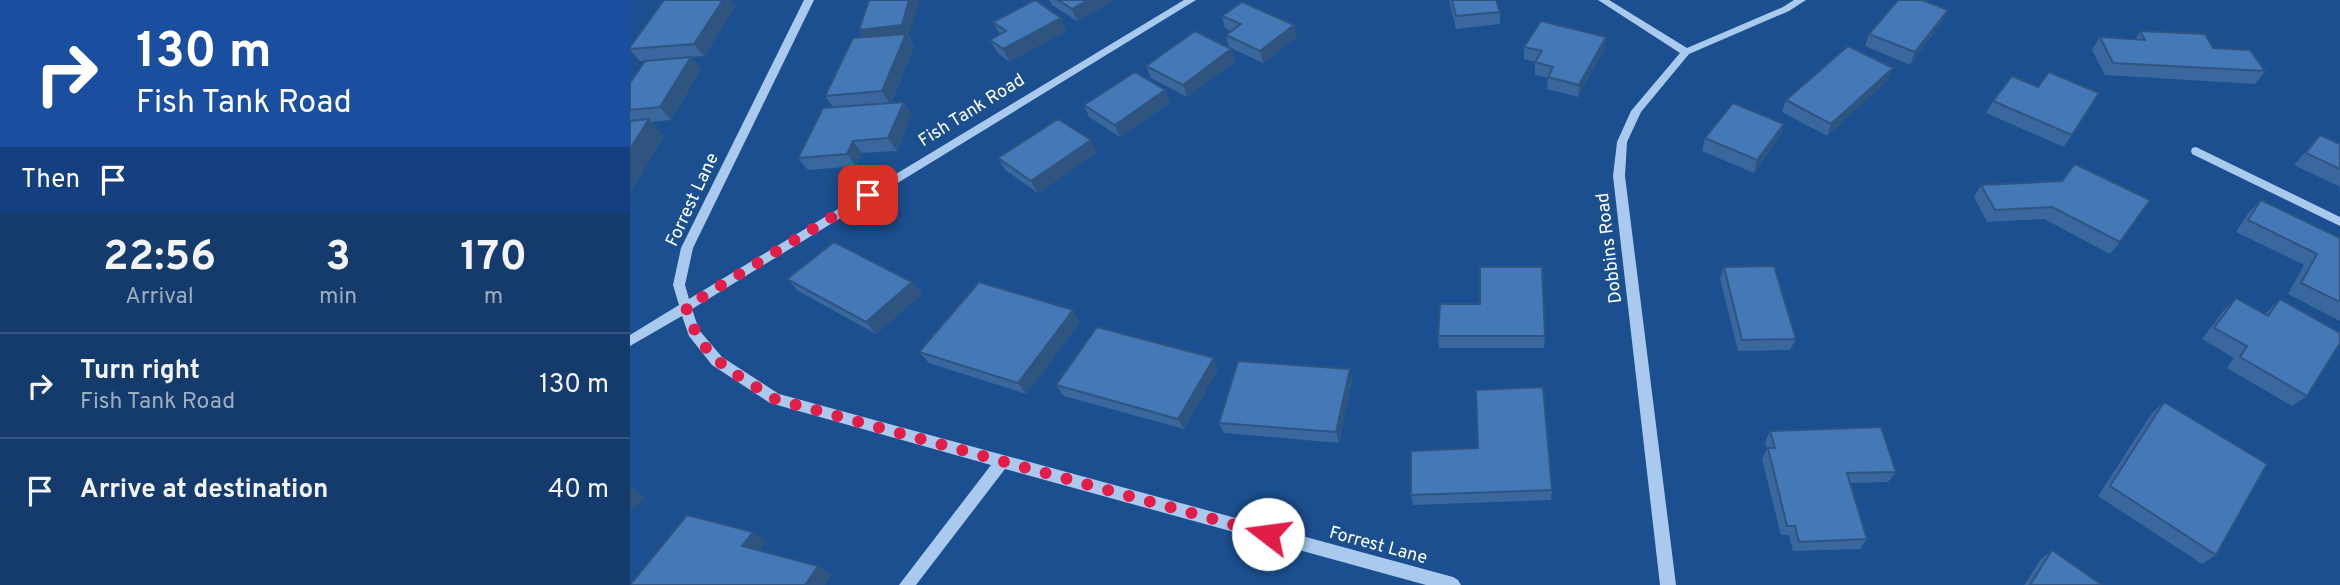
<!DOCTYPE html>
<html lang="en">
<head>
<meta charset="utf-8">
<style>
  body { margin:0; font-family:Overpass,sans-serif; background:#214673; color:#f1f3f6; height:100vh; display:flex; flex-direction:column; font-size:26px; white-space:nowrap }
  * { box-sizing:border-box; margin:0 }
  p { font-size:23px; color:#9dadc1 }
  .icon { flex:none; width:38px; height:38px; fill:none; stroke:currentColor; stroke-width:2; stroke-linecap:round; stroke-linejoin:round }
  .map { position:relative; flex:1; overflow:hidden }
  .sheet { display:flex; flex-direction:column; background:#143b6b; width:630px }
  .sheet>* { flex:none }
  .top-card { background:#1a4fa0; color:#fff; overflow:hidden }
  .pin { position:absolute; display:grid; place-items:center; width:60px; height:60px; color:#fff; margin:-30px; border-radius:14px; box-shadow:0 4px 10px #0006 }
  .me { position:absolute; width:77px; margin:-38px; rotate:285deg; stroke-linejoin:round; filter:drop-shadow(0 0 5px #0008) }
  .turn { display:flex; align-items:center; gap:24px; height:147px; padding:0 21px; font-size:32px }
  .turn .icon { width:91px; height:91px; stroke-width:2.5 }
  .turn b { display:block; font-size:49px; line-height:60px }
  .then { display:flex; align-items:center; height:66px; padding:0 21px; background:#0003; gap:14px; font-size:26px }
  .eta { display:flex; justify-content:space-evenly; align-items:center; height:119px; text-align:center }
  .eta b { font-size:42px; font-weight:700; line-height:49px }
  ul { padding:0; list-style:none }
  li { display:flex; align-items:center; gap:21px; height:105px; padding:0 21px; border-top:2px solid #33557e }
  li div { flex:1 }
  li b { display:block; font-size:26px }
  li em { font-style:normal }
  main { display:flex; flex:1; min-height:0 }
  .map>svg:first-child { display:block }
</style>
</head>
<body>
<main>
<section class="sheet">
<div class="top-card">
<div class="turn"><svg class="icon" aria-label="right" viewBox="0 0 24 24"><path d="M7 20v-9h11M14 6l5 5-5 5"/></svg><div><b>130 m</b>Fish Tank Road</div></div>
<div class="then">Then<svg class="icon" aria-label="arrive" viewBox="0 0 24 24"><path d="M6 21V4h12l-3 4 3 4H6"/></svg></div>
</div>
<div class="eta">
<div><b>22:56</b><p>Arrival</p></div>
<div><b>3</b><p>min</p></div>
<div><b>170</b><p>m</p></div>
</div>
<ul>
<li><svg class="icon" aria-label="right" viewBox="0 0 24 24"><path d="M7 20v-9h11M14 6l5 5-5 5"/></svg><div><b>Turn right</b><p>Fish Tank Road</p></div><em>130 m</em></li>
<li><svg class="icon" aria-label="arrive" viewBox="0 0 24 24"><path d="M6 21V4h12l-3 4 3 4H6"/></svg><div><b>Arrive at destination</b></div><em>40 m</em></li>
</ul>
</section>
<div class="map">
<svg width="1710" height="585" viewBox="0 0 1710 585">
  <rect width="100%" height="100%" fill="#1b4f8f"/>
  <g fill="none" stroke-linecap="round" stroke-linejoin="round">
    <path fill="#a9c9ee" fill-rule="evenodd" d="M 174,0 L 184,0 L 63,248 L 55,285 L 59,299 L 554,0 L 566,0 L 62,309 L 69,330 L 92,357 L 149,394 L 823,577 L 828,580 L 831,585 L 796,585 L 375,469 L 286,585 L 269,585 L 361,465 L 140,403 L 82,365 L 59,336 L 52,316 L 0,346 L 0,335 L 49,305 L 43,285 L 51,248 Z
      M 968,0 L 979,0 L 1057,48 L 1153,7 L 1164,0 L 1176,0 L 1159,11 L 1059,54 L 1011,112 L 997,142 L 995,176 L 1046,585 L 1030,585 L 983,176 L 987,142 L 1001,111 L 1050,53 Z
      M 1566,147 L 1710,217 L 1710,226 L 1562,154 L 1561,151 L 1562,148 Z"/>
  </g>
  <path fill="#3a679d" d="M 419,0 L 485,0 L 447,21 L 422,5 Z
    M 819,0 L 866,0 L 870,12 L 870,24 L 826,29 Z
    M 106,6 L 74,56 L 61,57 L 71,69 L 41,120 L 21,122 L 34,136 L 0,193 L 0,83 L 15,61 L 10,61 L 0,50 L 0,47 Z
    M 592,16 L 664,25 L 666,37 L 633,63 L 599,47 L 596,35 L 601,31 L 595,28 Z
    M 431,18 L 436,31 L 379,62 L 367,52 L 360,40 L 370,35 L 363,22 Z
    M 1312,22 L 1280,65 L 1235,46 L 1239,34 Z
    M 229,30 L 279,37 L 284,47 L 261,103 L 274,102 L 282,114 L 267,151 L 232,153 L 226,166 L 178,170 L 168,158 L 203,107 L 195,96 L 233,37 Z
    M 1510,31 L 1583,48 L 1635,71 L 1625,84 L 1475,75 L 1462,50 L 1470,37 L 1505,40 Z
    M 976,37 L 974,50 L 948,97 L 917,89 L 918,78 L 905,75 L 905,62 L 894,59 L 894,47 Z
    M 601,49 L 605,62 L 557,97 L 521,78 L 516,66 Z
    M 1263,68 L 1257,81 L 1197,136 L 1152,112 L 1156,100 Z
    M 1408,87 L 1469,93 L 1434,147 L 1356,113 L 1363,101 Z
    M 540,103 L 490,137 L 459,117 L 454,105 Z
    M 1154,124 L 1150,136 L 1124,173 L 1072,151 L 1075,138 Z
    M 1690,135 L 1710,144 L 1710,187 L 1664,165 Z
    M 461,140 L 467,153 L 408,193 L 375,170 L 368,158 Z
    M 1432,181 L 1490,242 L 1480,254 L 1414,219 L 1357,222 L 1344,197 L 1351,185 Z
    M 1631,200 L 1710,238 L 1710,321 L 1658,294 L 1674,265 L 1606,232 L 1619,212 Z
    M 1094,267 L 1166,339 L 1160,350 L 1108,351 L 1090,279 Z
    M 157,279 L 282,282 L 292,294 L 246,334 L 168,291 Z
    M 1606,298 L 1635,314 L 1650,299 L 1677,396 L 1662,406 L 1597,368 L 1604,358 L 1572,339 L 1594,310 Z
    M 850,304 L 915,336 L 914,348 L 809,348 L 808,336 Z
    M 450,322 L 396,394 L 299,363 L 289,352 Z
    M 588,369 L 554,429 L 434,396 L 426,385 Z
    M 720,369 L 722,380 L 709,443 L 594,433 L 589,423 Z
    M 1534,402 L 1586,555 L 1572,564 L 1468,496 L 1522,413 Z
    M 1140,431 L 1266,472 L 1258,482 L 1220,483 L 1237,539 L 1230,549 L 1163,551 L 1159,535 L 1151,535 L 1132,459 L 1137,449 L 1135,442 Z
    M 922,490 L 921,500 L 783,505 L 781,495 Z
    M 1422,550 L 1472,585 L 1394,585 L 1411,559 Z"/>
  <path fill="#305480" d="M 93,0 L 101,0 L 106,6 L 74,56 L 64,44 Z
    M 279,0 L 290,0 L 278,38 L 284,47 L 260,104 L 252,91 L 237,43 L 229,30 Z
    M 458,0 L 485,0 L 447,21 L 442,9 Z
    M 1318,10 L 1312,22 L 1280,65 L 1285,52 Z
    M 431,18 L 436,31 L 379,62 L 373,49 Z
    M 664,25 L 666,37 L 633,63 L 630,51 Z
    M 976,37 L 974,50 L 948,97 L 949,85 Z
    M 601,49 L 605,62 L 557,97 L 553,85 Z
    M 61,57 L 71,69 L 41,120 L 30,107 Z
    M 1263,68 L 1257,81 L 1197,136 L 1201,124 Z
    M 535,90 L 540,103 L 490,137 L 485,125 Z
    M 274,102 L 282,114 L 267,151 L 258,138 Z
    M 19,119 L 34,136 L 0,193 L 0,149 Z
    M 1154,124 L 1150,136 L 1124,173 L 1127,160 Z
    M 461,140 L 467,153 L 408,193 L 401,181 Z
    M 223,141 L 232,153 L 226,166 L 217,154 Z
    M 282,282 L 292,294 L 246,334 L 236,322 Z
    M 443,310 L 450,322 L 396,394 L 388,383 Z
    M 584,358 L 588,369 L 554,429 L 548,419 Z
    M 720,369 L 722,380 L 709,443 L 706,432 Z
    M 0,485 L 15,499 L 0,511 Z
    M 123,532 L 137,541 L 126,555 L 112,546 Z
    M 188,566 L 202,575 L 195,585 L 175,585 Z"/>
  <path fill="#4478b7" stroke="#305480" stroke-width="2" d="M 34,0 L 93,0 L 64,44 L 0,49 L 0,47 Z
    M 239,0 L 279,0 L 272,25 L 229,30 Z
    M 405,0 L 431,18 L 373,49 L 360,40 L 376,31 L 363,22 Z
    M 428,0 L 458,0 L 442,9 Z
    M 822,0 L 866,0 L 870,12 L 826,16 Z
    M 1268,0 L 1292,0 L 1318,10 L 1285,52 L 1239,34 Z
    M 612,2 L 664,25 L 630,51 L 596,35 L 611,24 L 592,16 Z
    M 911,21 L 976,37 L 949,85 L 918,77 L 923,67 L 905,62 L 912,51 L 894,47 Z
    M 565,31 L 601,49 L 553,85 L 516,66 Z
    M 1510,31 L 1575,34 L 1583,48 L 1620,50 L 1635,71 L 1483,63 L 1470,37 L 1515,40 Z
    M 276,34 L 252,91 L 195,96 L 223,38 Z
    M 1218,46 L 1263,68 L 1201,124 L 1156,100 Z
    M 61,57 L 30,107 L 0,110 L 0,83 L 15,61 Z
    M 505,72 L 535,90 L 485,125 L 454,105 Z
    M 1419,72 L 1469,93 L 1442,135 L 1363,101 L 1382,76 L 1408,87 Z
    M 274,102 L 258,138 L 223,141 L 217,154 L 168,158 L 193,108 Z
    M 1103,103 L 1154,124 L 1127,160 L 1075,138 Z
    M 19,119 L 0,149 L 0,121 Z
    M 428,119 L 461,140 L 401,181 L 368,158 Z
    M 1690,135 L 1710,144 L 1710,169 L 1676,153 Z
    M 1445,164 L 1520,200 L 1490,242 L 1422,207 L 1365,210 L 1351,185 L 1432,181 Z
    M 1631,200 L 1710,238 L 1710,302 L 1671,283 L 1687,254 L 1618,220 Z
    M 204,242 L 282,282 L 236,322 L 157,279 Z
    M 1144,266 L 1166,339 L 1112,340 L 1094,267 Z
    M 850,267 L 912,267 L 915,336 L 808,336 L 810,304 L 850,304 Z
    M 349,282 L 443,310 L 388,383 L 289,352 Z
    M 1606,298 L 1638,316 L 1650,299 L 1710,333 L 1710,343 L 1677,396 L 1610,357 L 1617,346 L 1584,328 Z
    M 467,327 L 584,358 L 548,419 L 426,385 Z
    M 608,361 L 720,369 L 706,432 L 589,423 Z
    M 913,387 L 922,490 L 781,495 L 781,451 L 848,448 L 846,390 Z
    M 1534,402 L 1637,464 L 1586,555 L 1480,486 Z
    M 1251,427 L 1266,472 L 1217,473 L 1237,539 L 1169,542 L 1165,526 L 1157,526 L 1138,448 L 1145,448 L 1140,431 Z
    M 57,515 L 123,532 L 112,546 L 188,566 L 175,585 L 0,585 Z
    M 1422,550 L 1472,585 L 1400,585 Z"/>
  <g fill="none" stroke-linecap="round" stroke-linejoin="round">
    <path stroke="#e11d48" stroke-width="12" stroke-dasharray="0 21.6" d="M 238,195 L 56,307 C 71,360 102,371 145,399 L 638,534"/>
  </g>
  <g text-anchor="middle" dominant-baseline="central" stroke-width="7" stroke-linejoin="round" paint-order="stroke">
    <g font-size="18" fill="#fff" stroke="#1b4f8f">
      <text transform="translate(342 111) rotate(-32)">Fish Tank Road</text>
      <text transform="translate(63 200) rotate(-65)">Forrest Lane</text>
      <text transform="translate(980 248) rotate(-97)">Dobbins Road</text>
      <text transform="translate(748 546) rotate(15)">Forrest Lane</text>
    </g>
  </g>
</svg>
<div class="pin" style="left:238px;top:195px;background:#d93025"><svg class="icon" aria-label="arrive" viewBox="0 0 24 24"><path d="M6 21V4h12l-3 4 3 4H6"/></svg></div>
<svg class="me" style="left:638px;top:534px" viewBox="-20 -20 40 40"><circle r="19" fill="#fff"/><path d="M0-13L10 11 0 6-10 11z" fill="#e11d48"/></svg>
</div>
</main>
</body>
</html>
